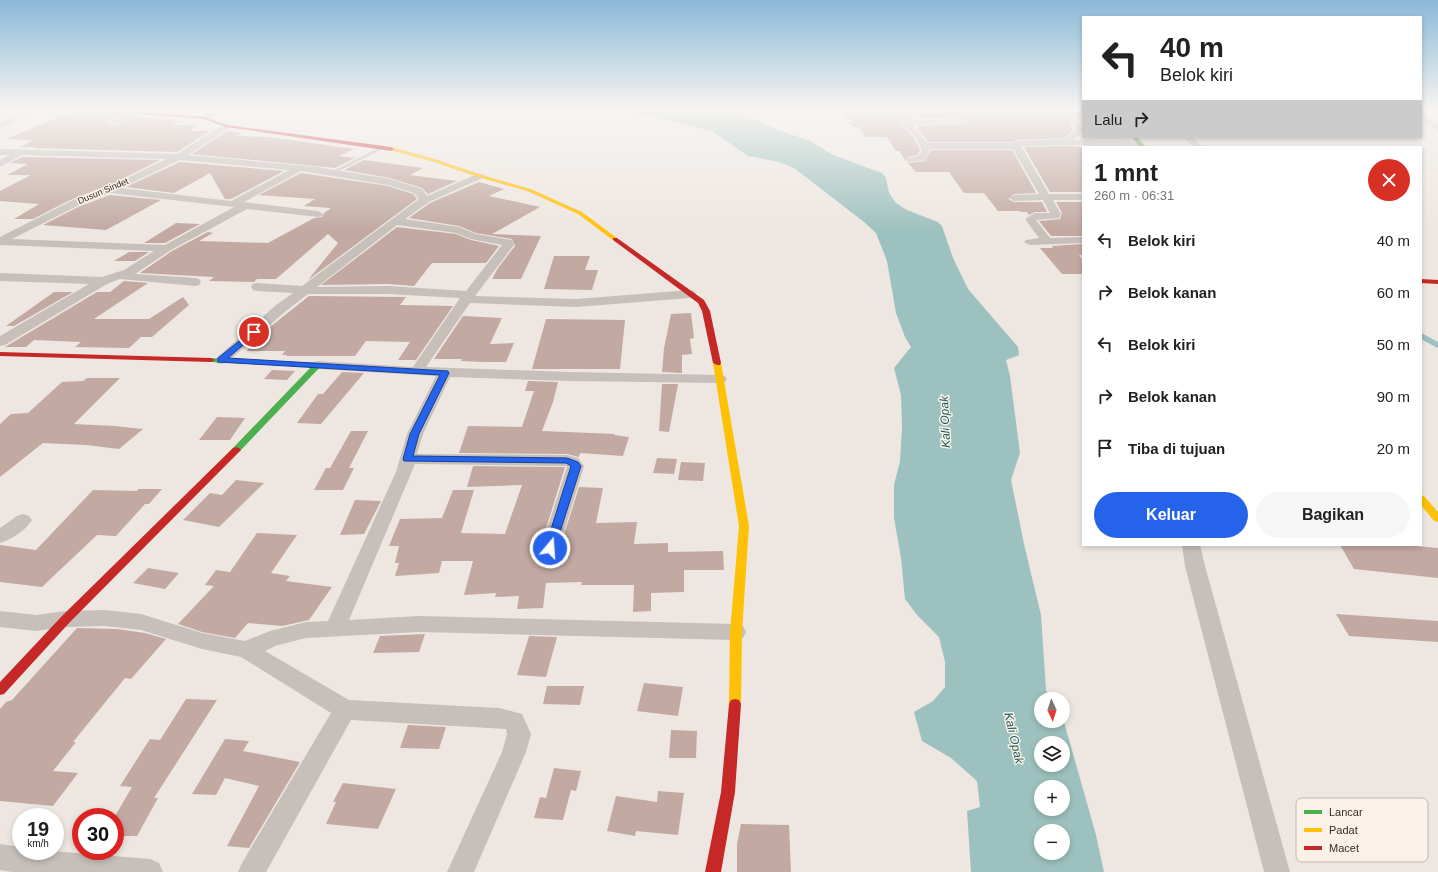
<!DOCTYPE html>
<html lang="id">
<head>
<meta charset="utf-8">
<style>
  body { margin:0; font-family:Helvetica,sans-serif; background:#f6f6f6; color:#222; height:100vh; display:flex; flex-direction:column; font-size:15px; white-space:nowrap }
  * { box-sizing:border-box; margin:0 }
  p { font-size:13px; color:#767676 }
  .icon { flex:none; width:22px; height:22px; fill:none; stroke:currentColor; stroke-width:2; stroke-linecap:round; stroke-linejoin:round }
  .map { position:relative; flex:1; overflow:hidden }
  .side { position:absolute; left:1082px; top:146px; width:340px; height:400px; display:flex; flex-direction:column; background:#fff; border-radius:0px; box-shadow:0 2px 6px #0003 }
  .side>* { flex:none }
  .banner { position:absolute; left:1082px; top:16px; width:340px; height:122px; border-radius:0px; box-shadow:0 2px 6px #0003; background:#fff; color:#222; overflow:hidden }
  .needle { width:26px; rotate:176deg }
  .buttons { position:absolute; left:1034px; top:692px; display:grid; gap:8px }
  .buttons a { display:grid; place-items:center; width:36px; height:36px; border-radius:50%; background:#fff; box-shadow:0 2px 6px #0003; font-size:20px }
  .speed { position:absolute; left:12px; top:808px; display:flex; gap:8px; font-size:20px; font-weight:700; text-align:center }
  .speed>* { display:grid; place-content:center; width:52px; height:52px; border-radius:50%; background:#fff; box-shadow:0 2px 6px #0003; line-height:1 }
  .speed small { font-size:10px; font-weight:400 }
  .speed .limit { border:6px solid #d22; background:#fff; color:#111 }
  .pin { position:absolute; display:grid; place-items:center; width:34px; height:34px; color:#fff; margin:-17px; border:2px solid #fff; border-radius:50%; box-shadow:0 1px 4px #0007 }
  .me { position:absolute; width:44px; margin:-22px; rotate:18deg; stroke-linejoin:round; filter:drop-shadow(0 0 3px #0008) }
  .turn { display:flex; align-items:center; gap:14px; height:84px; padding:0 12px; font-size:18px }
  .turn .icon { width:52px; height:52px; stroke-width:2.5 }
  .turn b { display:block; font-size:28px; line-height:34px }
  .then { display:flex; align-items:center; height:38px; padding:0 12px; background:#0003; gap:8px; font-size:15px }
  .round { display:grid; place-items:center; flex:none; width:42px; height:42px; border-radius:21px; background:#f6f6f6 }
  .head { display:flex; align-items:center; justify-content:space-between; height:68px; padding:0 12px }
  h1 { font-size:24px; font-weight:800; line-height:30px }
  .button { display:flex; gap:8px; margin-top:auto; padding:8px 12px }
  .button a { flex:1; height:46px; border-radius:24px; background:#2563eb; color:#fff; font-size:16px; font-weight:800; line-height:46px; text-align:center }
  .button a+a { background:#f6f6f6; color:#222 }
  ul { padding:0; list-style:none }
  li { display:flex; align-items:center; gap:12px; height:52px; padding:0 12px }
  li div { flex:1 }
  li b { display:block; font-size:15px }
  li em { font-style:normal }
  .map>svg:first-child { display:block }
</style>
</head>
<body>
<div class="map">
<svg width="1438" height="872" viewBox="0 0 1438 872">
  <rect width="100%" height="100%" fill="#eee7e1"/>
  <path fill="#9dc1be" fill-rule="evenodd" d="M 623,110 L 733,110 L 778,130 L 810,141 L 833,155 L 882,173 L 886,178 L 889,193 L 896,203 L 907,210 L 938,222 L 942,226 L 953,258 L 968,289 L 1018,347 L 1019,355 L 1006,360 L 1010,376 L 1020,453 L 1011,480 L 1024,544 L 1041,615 L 1046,690 L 1051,699 L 1041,699 L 1041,721 L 1063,721 L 1064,722 L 1096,835 L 1104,872 L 971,872 L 967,811 L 980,807 L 977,781 L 951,758 L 922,741 L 914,712 L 933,701 L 945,687 L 945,662 L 939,637 L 917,615 L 905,599 L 901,558 L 894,518 L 894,485 L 900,461 L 902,427 L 901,395 L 894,368 L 911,347 L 905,337 L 896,313 L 887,261 L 876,233 L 864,222 L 794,168 L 779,162 L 748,156 L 712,131 ZM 1041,743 L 1063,743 L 1063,765 L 1041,765 ZM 1041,787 L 1063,787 L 1063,809 L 1041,809 ZM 1041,831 L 1063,831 L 1063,853 L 1041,853 Z"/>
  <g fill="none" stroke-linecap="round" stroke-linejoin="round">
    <path stroke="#9dc1be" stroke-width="5.5" d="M 1421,336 L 1438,345"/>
  </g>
  <path fill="#c2a9a2" d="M 80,110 L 129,110 L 107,122 L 107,124 L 112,126 L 116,126 L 134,116 L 180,121 L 171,125 L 198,125 L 190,131 L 210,131 L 177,152 L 33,148 L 36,147 L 21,147 L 34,140 L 6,139 L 64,115 L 70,115 Z
    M 905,110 L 905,113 L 900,123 L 914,138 L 920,150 L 917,155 L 908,157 L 906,161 L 899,151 L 896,151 L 887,137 L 865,137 L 860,127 L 853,127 L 848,122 L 852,122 L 854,119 L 852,111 Z
    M 916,110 L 978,110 L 969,111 L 960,118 L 914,118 L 916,114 Z
    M 997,110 L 1083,110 L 1083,126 L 1080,120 L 1074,118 L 1070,120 L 1073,130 L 1064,138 L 1016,140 L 1012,142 L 928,142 L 916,126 L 961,124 L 970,122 L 974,117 L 995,113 Z
    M 227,131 L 242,133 L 237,136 L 269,137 L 354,149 L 339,156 L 355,158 L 335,168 L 192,154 Z
    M 1067,146 L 1083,147 L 1083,192 L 1050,192 L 1024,147 Z
    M 931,150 L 1012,150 L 1036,193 L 1014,194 L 1008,199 L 1014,202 L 1042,202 L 1047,212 L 1035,212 L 1029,215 L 1027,212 L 1021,212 L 1020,211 L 998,211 L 984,193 L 964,193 L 949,172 L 916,172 L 906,161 L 909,163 L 925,161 Z
    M 22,157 L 160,160 L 116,182 L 68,201 L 33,219 L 14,219 L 39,204 L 0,201 L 0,191 L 31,175 L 7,175 L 28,164 L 10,163 Z
    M 364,160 L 423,168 L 410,175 L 457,181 L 428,194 L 422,188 L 390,178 L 344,170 Z
    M 180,162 L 284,171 L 231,199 L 225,199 L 210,173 L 174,193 L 126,187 Z
    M 301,173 L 388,186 L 413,194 L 417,199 L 308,280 L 338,243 L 328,234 L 276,279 L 257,279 L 254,282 L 209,281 L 214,277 L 140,273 L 172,251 L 208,232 L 213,233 L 199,241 L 268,243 L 314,218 L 322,217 L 324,213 L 331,208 L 304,206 L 315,199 L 259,195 Z
    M 479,182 L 504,189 L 489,196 L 540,207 L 492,234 L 541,236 L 521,279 L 492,279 L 498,268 L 515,246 L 512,239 L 476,233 L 459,226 L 409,218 L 430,203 Z
    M 110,195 L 161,200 L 106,230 L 43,225 L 78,207 Z
    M 1056,202 L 1083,202 L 1083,236 L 1051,236 L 1039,221 L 1060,219 L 1062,213 Z
    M 176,223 L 200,224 L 165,243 L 144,243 Z
    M 397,227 L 456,234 L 471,240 L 499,246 L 486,263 L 432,263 L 414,286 L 388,284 L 321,285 Z
    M 1083,244 L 1083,255 L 1079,255 L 1083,260 L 1083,274 L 1062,274 L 1040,248 L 1053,248 L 1052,246 Z
    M 129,252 L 149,252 L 135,261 L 114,261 Z
    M 554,256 L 590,256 L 585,270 L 598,270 L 592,290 L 544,289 Z
    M 124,281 L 148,283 L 94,319 L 149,319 L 183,297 L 189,305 L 152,337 L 141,337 L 129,348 L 75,347 L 81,342 L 34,340 L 26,347 L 5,347 L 97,292 L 110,292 Z
    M 54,292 L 73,292 L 14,326 L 6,326 Z
    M 309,296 L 406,297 L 400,305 L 453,306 L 416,360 L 398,360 L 410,342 L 366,341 L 355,356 L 286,356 L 287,355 L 282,355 L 285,351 L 247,351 L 260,335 Z
    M 691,313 L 694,338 L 690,339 L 692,354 L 682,355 L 682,373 L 662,372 L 664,348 L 671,314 Z
    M 463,316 L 502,318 L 490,344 L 514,343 L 506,362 L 482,362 L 461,361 L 462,359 L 434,359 Z
    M 546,319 L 625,320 L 620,369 L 532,369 Z
    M 272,370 L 295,371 L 287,380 L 264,379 Z
    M 342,372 L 364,373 L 321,424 L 297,423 L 318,394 L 323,394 Z
    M 87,378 L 120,378 L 74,424 L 114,426 L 143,429 L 119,449 L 86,445 L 43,443 L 0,477 L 0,424 L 11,414 L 28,413 L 62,382 L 83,381 Z
    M 528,381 L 558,382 L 553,402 L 542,431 L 615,434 L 614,435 L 629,437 L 623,456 L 580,453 L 579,457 L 567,454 L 459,453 L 468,426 L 522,427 L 534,391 L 525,391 Z
    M 662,384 L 678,384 L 669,432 L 659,431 Z
    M 217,417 L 245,418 L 230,440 L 199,440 Z
    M 351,431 L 368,431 L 349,468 L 354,468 L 343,490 L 314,490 L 326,468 L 330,468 Z
    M 657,458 L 677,459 L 674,474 L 653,473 Z
    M 681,462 L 705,463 L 703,481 L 678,480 Z
    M 473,466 L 565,467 L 540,548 L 543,554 L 550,556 L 558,554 L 579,487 L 603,488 L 596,523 L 637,522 L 634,544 L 668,543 L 668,552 L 723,551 L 724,570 L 684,570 L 684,592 L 651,593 L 651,611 L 633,612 L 634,585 L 581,585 L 582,582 L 546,583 L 543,608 L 517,609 L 519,596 L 495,597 L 496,593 L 464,595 L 473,561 L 442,561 L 439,573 L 395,576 L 399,563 L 395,563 L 399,546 L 389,546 L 400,519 L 442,518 L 453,490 L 474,490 L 461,533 L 505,534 L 522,485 L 467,487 Z
    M 236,480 L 264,483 L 219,527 L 183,520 L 210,493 L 222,495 Z
    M 138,489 L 162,489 L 149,504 L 145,504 L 116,536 L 97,535 L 42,587 L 0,582 L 0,545 L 36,550 L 93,490 L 137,491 Z
    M 355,500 L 381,501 L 364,534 L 340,535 Z
    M 257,533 L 297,535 L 271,573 L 290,576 L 286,581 L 332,587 L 309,620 L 282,626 L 248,623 L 235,638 L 202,632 L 178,624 L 214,586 L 205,585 L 216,570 L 230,572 Z
    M 1340,545 L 1403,545 L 1438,548 L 1438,578 L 1354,569 Z
    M 148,568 L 179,573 L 165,589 L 133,583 Z
    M 1336,614 L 1438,621 L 1438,642 L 1349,636 Z
    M 77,628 L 117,629 L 145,633 L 166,639 L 131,679 L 125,678 L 73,742 L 76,742 L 53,771 L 78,773 L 53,806 L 0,801 L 0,709 L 6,702 L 12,700 Z
    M 425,634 L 419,652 L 373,653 L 380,636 Z
    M 529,636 L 557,637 L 546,677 L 517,675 Z
    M 644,683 L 683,687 L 678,716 L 637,711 Z
    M 547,686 L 584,686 L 580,705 L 543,704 Z
    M 186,699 L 217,700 L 154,798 L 158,798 L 137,836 L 115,836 L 115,816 L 132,787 L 120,786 L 150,739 L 160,740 Z
    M 408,725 L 446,727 L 439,749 L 400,748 Z
    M 671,730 L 697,731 L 696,758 L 669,758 Z
    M 225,739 L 249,741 L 243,751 L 300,762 L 249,848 L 227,846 L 259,786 L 225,778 L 216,795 L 192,794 Z
    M 554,768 L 581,771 L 576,791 L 571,790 L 563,820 L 534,818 L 540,797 L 546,798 Z
    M 343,783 L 396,789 L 378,829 L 326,824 L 336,802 L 333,802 Z
    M 658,791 L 684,793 L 678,835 L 636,831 L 635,836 L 607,831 L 616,796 L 657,802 Z
    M 741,824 L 789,825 L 791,872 L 737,872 L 737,844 Z"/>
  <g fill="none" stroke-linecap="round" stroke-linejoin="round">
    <path fill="#c6bfba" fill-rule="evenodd" d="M 382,146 L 386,147 L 335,173 L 331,172 Z"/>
    <path fill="#c6bfba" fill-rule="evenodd" d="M 24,110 L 34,110 L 0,129 L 0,123 Z
      M 132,110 L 136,110 L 139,112 L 115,125 L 112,125 L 108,123 Z
      M 209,110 L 218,110 L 208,120 L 202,120 L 201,118 Z
      M 842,110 L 850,110 L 853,118 L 852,120 L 846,120 Z
      M 906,110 L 914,110 L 915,113 L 911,120 L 960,119 L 970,112 L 996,110 L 995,112 L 973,116 L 970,121 L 961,123 L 913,125 L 927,143 L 1012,143 L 1016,141 L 1065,139 L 1075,130 L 1071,121 L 1075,119 L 1079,121 L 1083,130 L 1074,140 L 1141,142 L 1145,145 L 1144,147 L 1067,145 L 1021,146 L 1049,194 L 1083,194 L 1083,200 L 1053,200 L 1061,214 L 1059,218 L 1036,220 L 1050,238 L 1083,237 L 1083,243 L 1030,245 L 1024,242 L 1026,240 L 1039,238 L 1025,219 L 1035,213 L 1050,213 L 1043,200 L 1014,201 L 1009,198 L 1014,195 L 1039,194 L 1013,149 L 930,149 L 925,160 L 909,162 L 907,160 L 909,158 L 918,156 L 922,150 L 915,137 L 901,123 L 907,113 Z
      M 1421,116 L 1438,124 L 1438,130 L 1421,121 Z
      M 226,123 L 230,126 L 229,128 L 188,155 L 317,167 L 390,179 L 422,189 L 427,196 L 477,174 L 483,174 L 485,176 L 483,178 L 429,202 L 405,219 L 459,227 L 476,234 L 512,240 L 514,245 L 475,296 L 576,299 L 690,290 L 694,291 L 696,294 L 694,297 L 690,298 L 576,307 L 470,303 L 426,367 L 569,372 L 720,375 L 725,376 L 727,379 L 725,382 L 720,383 L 569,381 L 450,377 L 423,434 L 417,454 L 567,455 L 578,458 L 584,466 L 559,548 L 557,553 L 550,555 L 543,553 L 541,548 L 567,467 L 566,466 L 415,464 L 349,620 L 419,616 L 736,624 L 743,626 L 746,632 L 743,638 L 736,640 L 419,632 L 306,638 L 275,646 L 265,651 L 349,700 L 499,708 L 522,714 L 531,734 L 526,752 L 474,872 L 447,872 L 502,752 L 507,734 L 506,729 L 351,720 L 266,872 L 238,872 L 242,863 L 331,713 L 241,657 L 202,649 L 141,630 L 105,626 L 66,627 L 36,631 L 0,627 L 0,611 L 36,615 L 66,611 L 105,610 L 141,614 L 202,633 L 245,641 L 270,631 L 306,622 L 328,621 L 396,472 L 407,434 L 436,376 L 318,369 L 313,368 L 311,365 L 313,362 L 318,361 L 413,367 L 460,298 L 388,294 L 308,294 L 286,311 L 226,363 L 221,364 L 216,363 L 214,360 L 276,305 L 293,293 L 257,291 L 253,290 L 251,287 L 253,284 L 257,283 L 302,286 L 419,199 L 414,193 L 388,185 L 301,171 L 244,202 L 318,211 L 323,214 L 322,216 L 318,217 L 247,209 L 171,250 L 135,274 L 195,278 L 199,279 L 201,282 L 199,285 L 195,286 L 120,279 L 107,284 L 5,345 L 0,346 L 0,336 L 89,284 L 0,281 L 0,273 L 102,277 L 124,270 L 154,251 L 0,245 L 0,237 L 69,202 L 117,183 L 166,159 L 22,155 L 0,167 L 0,160 L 9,155 L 0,155 L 0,149 L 177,154 ZM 180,160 L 289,170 L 231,201 L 121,188 ZM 110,193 L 234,207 L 165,245 L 12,239 L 77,206 ZM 397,225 L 456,233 L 471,239 L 502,245 L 466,291 L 388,286 L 317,287 Z
      M 1183,137 L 1192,137 L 1203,147 L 1194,147 Z
      M 23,514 L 29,516 L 32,520 C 26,530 11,540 0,543 L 0,528 L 17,516 Z
      M 1182,545 L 1200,545 L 1205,566 L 1290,872 L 1264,872 L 1185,566 Z
      M 0,844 L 21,847 L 21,851 L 52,851 L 150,859 L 159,863 L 163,872 L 12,872 L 0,870 Z"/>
    <path fill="#4caf50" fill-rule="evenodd" d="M 1132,137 L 1137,137 L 1146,147 L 1140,147 Z
      M 208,358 L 318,363 L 322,365 L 239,452 L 233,452 L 231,450 L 233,448 L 311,367 L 211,362 L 208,362 L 207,360 Z"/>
    <path fill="#ffc107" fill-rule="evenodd" d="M 391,147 L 435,159 L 482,175 L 531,189 L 582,212 L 618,239 L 613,240 L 578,214 L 527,191 L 478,177 L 431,161 L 389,150 L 388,149 Z
      M 714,361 L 717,361 L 721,363 L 749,526 L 742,632 L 741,704 L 739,708 L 735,709 L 731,708 L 729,704 L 730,632 L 739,526 L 713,363 Z
      M 1421,495 L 1424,496 L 1438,512 L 1438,522 L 1434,521 L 1421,505 Z"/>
    <path fill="#c62828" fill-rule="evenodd" d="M 134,110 L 138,110 L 139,112 L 205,117 L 227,125 L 391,147 L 394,149 L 391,151 L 226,127 L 204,119 L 139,114 L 133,113 Z
      M 613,238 L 617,238 L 704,300 L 710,311 L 721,363 L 720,365 L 717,365 L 713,363 L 702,311 L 698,303 L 613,240 Z
      M 1421,279 L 1438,280 L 1438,284 L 1421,283 Z
      M 0,352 L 211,358 L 215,360 L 211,362 L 0,356 Z
      M 236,447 L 239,448 L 241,450 L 239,452 L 70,622 L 4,694 L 0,695 L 0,682 L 62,616 L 233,448 Z
      M 735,699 L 739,700 L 741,704 L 735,792 L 721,872 L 705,872 L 721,792 L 729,704 L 731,700 Z"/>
  </g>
  <linearGradient id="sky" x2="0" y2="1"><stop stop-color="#8ab9d7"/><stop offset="0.47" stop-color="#f7f4f2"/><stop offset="1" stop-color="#f7f4f2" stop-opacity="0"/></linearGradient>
  <rect width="1438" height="232" fill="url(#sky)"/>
  <path fill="#2563eb" stroke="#184099" d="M 254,329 L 258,332 L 257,333 L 228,358 L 448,371 L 449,373 L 419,434 L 413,456 L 567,458 L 578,462 L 581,466 L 554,551 L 546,551 L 545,548 L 571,466 L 566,463 L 404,461 L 403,459 L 410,434 L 440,375 L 218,362 L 218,358 Z"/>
  <g text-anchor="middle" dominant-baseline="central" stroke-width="3" stroke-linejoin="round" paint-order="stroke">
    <g font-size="9" fill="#382c28" stroke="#faf1e9">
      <text transform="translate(103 191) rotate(-23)">Dusun Sindet</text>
    </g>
    <g font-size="12" font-style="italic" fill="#1c5b5a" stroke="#faf1e9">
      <text transform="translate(945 422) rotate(-92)">Kali Opak</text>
      <text transform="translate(1014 738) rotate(77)">Kali Opak</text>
    </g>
  </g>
  <rect x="1296" y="798" width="132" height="64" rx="6" fill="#faf1e9" stroke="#c0b6af" stroke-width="1"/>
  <rect x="1304" y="810" width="18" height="4" fill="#4caf50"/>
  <rect x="1304" y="828" width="18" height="4" fill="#ffc107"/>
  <rect x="1304" y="846" width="18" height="4" fill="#c62828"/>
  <g font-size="11" fill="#382c28">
    <text x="1329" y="816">Lancar</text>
    <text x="1329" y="834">Padat</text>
    <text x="1329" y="852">Macet</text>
  </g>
</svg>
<div class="buttons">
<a><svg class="needle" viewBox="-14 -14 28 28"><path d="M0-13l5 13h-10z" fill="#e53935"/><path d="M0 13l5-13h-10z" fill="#767676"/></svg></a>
<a><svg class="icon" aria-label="layers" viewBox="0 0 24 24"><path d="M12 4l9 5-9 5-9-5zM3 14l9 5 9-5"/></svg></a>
<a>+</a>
<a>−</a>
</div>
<div class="speed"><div>19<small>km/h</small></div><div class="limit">30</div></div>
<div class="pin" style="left:254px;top:332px;background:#d93025"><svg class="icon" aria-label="arrive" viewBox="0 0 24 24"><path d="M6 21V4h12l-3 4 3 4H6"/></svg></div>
<svg class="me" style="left:550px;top:548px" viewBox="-20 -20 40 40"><circle r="17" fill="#2563eb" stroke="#fff" stroke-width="3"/><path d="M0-11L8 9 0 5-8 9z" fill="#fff"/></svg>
<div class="banner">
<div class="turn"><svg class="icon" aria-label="left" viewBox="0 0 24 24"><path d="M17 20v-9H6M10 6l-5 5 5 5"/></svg><div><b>40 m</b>Belok kiri</div></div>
<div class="then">Lalu<svg class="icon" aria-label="right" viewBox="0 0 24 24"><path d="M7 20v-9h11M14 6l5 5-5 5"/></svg></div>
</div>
<section class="side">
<div class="head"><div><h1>1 mnt</h1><p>260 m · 06:31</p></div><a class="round" style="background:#d93025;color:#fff"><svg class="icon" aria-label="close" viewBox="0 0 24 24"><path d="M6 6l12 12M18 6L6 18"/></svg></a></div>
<ul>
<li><svg class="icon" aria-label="left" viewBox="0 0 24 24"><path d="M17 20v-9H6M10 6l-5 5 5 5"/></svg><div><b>Belok kiri</b></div><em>40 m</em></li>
<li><svg class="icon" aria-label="right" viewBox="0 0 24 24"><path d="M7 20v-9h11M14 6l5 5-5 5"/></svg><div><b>Belok kanan</b></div><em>60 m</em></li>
<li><svg class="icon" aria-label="left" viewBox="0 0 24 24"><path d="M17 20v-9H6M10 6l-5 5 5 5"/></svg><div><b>Belok kiri</b></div><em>50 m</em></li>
<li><svg class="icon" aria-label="right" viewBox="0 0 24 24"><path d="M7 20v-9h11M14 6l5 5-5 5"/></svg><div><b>Belok kanan</b></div><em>90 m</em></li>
<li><svg class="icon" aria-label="arrive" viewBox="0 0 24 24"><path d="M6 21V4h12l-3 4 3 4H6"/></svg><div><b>Tiba di tujuan</b></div><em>20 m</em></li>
</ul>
<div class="button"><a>Keluar</a><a>Bagikan</a></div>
</section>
</div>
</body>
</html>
